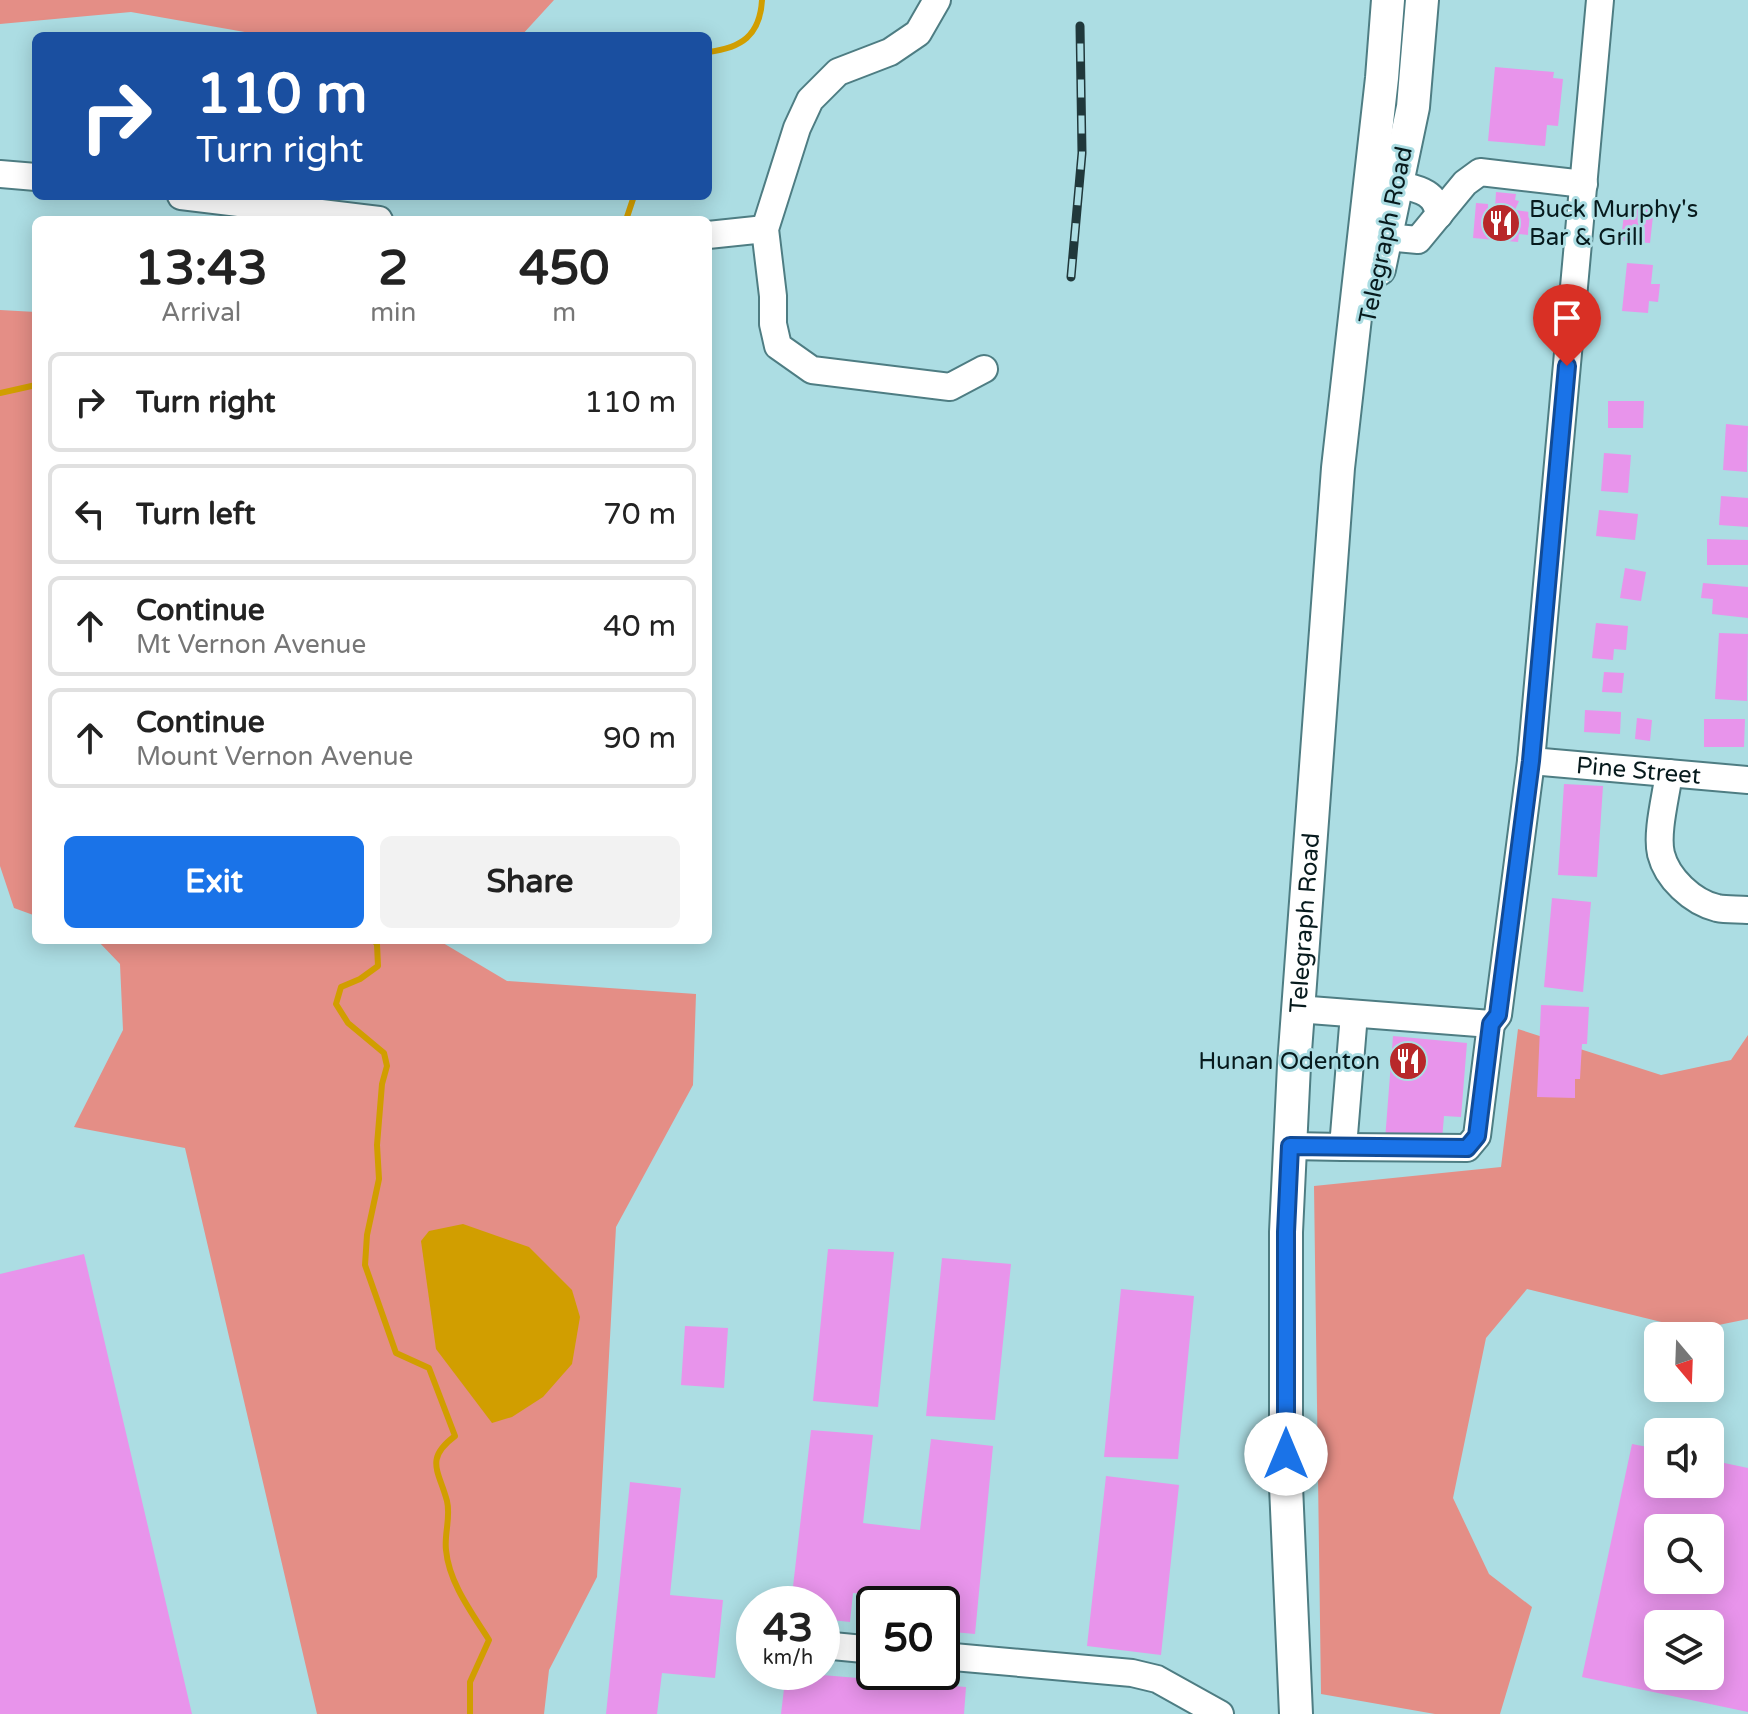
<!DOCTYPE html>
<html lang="en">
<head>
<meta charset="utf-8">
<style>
  body { margin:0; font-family:"Varela Round",sans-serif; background:#f2f2f2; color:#222; height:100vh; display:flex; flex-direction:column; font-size:30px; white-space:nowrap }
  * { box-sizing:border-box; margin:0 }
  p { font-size:26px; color:#767676 }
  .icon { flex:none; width:44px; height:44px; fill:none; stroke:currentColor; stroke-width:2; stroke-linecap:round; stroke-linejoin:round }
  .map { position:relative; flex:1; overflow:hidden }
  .side { position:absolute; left:32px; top:216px; width:680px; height:728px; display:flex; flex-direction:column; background:#fff; border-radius:12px; box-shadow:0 4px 20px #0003 }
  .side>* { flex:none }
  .banner { position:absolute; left:32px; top:32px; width:680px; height:168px; border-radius:12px; box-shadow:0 4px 20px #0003; background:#1a4fa0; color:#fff; overflow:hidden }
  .needle { width:52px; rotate:161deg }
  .controls { position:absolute; left:1644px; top:1322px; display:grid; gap:16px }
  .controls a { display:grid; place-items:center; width:80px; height:80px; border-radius:12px; background:#fff; box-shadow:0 4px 20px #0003; font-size:40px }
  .speed { position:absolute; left:736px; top:1586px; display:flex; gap:16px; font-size:40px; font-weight:700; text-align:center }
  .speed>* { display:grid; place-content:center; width:104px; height:104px; border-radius:50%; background:#fff; box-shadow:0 4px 20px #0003; line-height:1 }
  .speed small { font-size:20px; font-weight:400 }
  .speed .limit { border:4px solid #111; border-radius:12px; background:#fff; color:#111 }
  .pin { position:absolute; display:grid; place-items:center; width:68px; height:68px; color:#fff; margin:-82px -34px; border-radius:50% 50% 50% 0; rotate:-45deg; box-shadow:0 0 8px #0007 }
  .pin .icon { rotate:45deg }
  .me { position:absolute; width:88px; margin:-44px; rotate:0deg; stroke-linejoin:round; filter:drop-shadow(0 0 6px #0008) }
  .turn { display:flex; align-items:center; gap:28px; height:168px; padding:0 32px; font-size:36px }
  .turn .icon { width:104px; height:104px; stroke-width:2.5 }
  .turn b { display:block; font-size:56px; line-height:68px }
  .eta { display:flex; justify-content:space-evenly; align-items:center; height:136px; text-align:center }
  .eta b { font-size:48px; font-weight:800; line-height:56px }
  .primary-button { display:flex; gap:16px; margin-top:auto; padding:16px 32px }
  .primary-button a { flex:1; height:92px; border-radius:12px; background:#1a73e8; color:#fff; font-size:32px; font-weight:800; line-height:92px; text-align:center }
  .primary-button a+a { background:#f2f2f2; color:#222 }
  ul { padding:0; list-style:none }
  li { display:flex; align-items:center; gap:24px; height:100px; margin:0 16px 12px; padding:0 16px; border:4px solid #e0e0e0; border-radius:12px }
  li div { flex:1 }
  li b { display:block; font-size:30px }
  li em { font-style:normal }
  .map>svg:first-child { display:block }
</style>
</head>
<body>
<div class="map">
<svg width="1748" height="1714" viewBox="0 0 1748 1714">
  <rect width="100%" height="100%" fill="#acdde3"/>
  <path fill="#e48e86" d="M 0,0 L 554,0 L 521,36 L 267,36 L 131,12 L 0,24 Z
    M 0,310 L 36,312 L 36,916 L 14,908 L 0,866 Z
    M 97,940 L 438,940 L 507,981 L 696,994 L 693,1085 L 616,1227 L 597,1577 L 549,1670 L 544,1714 L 317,1714 L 185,1148 L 74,1127 L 123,1030 L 120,964 Z
    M 1518,1029 L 1661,1075 L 1731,1060 L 1748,1035 L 1748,1319 L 1694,1330 L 1527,1289 L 1486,1338 L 1453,1498 L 1489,1574 L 1532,1607 L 1500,1714 L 1435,1714 L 1321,1694 L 1314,1186 L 1501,1167 Z"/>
  <path fill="#d19e00" d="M 463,1224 L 529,1247 L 572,1290 L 580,1317 L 572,1364 L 543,1397 L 512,1417 L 492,1423 L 436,1349 L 421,1241 L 429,1231 Z"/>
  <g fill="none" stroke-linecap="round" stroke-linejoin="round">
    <path stroke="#d19e00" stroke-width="6" d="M 708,52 C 741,48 760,36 762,0
      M 626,220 L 634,196
      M 0,393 L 36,385
      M 373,940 L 377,944 L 378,966 L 360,979 L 341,987 L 336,1004 L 348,1023 L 384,1053 L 387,1066 L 382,1084 L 377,1145 L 379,1179 L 367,1235 L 365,1265 L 396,1353 L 429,1368 L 455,1436 C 424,1459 439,1471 447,1501 C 451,1517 444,1534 446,1550 C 449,1583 472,1613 489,1640 L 470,1682 L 470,1714"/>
  </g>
  <path fill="#e894eb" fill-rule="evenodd" d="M 1495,67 L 1554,72 L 1553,78 L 1563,79 L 1558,126 L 1547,125 L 1545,146 L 1488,141 Z
    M 1496,192 L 1516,194 L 1515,200 L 1519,201 L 1515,210 L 1530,212 L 1528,235 L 1519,234 L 1518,242 L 1473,238 L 1476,203 L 1488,204 L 1488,208 L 1495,209 Z
    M 1625,204 L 1654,207 L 1650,243 L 1621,241 Z
    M 1627,263 L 1653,265 L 1651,284 L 1660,284 L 1658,302 L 1649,301 L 1648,313 L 1622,311 Z
    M 1608,401 L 1644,401 L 1643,428 L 1608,428 Z
    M 1726,424 L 1748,426 L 1747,472 L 1723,470 Z
    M 1604,453 L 1631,455 L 1628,493 L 1601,491 Z
    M 1721,496 L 1748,498 L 1748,527 L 1719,525 Z
    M 1599,510 L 1638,514 L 1635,540 L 1596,536 Z
    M 1707,539 L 1748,540 L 1748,565 L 1707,565 Z
    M 1625,568 L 1646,572 L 1641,601 L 1620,598 Z
    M 1703,583 L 1748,587 L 1748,618 L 1712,614 L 1713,599 L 1701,598 Z
    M 1596,623 L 1628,626 L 1626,650 L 1614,649 L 1613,660 L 1592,658 Z
    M 1719,633 L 1748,634 L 1747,701 L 1715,699 Z
    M 1604,672 L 1624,673 L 1622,693 L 1602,692 Z
    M 1585,710 L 1621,712 L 1620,734 L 1584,732 Z
    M 1637,718 L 1652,720 L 1650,741 L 1635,739 Z
    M 1704,719 L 1745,719 L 1744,747 L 1704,747 Z
    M 1564,784 L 1603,786 L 1597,877 L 1558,875 Z
    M 1552,898 L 1591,902 L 1583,992 L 1544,987 Z
    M 1541,1005 L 1589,1007 L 1587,1044 L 1582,1044 L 1580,1079 L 1575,1079 L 1575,1098 L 1537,1097 Z
    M 1393,1036 L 1467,1043 L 1461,1117 L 1444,1116 L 1442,1140 L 1385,1140 Z
    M 828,1249 L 894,1252 L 878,1407 L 813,1401 Z
    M 84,1254 L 192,1714 L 0,1714 L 0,1274 Z
    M 942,1258 L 1011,1264 L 995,1420 L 926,1416 Z
    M 1121,1289 L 1194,1296 L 1178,1459 L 1104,1457 Z
    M 685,1326 L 728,1328 L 724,1388 L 681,1385 Z
    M 811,1430 L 873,1435 L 863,1523 L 920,1530 L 931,1439 L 993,1446 L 975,1634 L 942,1631 L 942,1604 L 911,1604 L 912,1599 L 853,1593 L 850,1622 L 822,1619 L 822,1604 L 791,1604 Z
    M 1632,1444 L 1658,1449 L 1658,1484 L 1710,1484 L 1710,1460 L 1748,1468 L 1748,1712 L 1582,1677 ZM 1658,1528 L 1710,1528 L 1710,1580 L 1658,1580 ZM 1658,1624 L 1710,1624 L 1710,1676 L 1658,1676 Z
    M 1106,1476 L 1179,1485 L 1161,1655 L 1087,1646 Z
    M 630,1482 L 681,1488 L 670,1595 L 723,1600 L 715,1678 L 662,1673 L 657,1714 L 606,1714 Z
    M 786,1672 L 966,1687 L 964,1714 L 781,1714 Z"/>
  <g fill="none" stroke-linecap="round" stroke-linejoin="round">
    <g stroke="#4e7d83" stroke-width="30">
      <g id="minor">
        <path d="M 937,0 L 918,33 L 890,52 L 838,72 L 810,100 L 797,128 L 765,229 L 773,296 L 773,324 L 778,346 L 812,370 L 950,387 L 984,369"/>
        <path d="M 0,174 L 36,177"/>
        <path d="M 1397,184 C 1417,189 1436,191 1439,215"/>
        <path d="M 181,196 L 379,220"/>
        <path d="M 708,235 L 765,229"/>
        <path d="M 1386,237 L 1418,240 L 1465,183 L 1480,172 L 1584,184"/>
        <path id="s1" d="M 1531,761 L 1748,780"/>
        <path d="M 1669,773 C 1666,796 1656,833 1661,854 C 1667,878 1692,902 1717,908 C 1727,910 1738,909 1748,910"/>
        <path d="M 1297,1009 L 1491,1024 L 1498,1015 L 1531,761 L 1600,0"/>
        <path d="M 1290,1146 L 1343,1147 L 1354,1014"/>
        <path d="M 1343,1147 L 1467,1148 L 1477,1136 L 1491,1024"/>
        <path d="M 822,1645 L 874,1650"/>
        <path d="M 942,1656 L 1132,1673 L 1157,1679 L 1220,1714"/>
      </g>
    </g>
    <g stroke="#4e7d83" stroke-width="36">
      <g id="major">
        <path d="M 1379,269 L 1413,107 L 1422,0"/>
        <path id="s2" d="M 1296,1714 L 1286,1486 L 1286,1232 L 1294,1065 L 1338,468 L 1382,78 L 1388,0"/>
      </g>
    </g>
    <use href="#minor" stroke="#fff" stroke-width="26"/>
    <use href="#major" stroke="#fff" stroke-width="32"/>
    <g stroke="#20383b" stroke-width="9">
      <path id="rail" d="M 1071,277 L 1082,153 L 1080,26"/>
    </g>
    <use href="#rail" stroke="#acdde3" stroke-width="6" stroke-dasharray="18" stroke-linecap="butt"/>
  </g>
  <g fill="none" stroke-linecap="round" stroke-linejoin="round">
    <g stroke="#114b97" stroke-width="20">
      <path id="route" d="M 1286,1454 L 1286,1232 L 1290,1146 L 1467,1148 L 1477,1136 L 1491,1024 L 1498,1015 L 1531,761 L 1567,366"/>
    </g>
    <use href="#route" stroke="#1a73e8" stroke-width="14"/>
  </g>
  <defs>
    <g id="restaurant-disc" transform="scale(2)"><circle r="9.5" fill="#b8282a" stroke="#acdde3"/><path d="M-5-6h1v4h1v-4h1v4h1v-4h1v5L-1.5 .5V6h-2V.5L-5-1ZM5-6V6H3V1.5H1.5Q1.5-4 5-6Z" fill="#fff"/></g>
  </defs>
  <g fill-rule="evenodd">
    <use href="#restaurant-disc" x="1501" y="223"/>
    <use href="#restaurant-disc" x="1408" y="1061"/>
  </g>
  <g text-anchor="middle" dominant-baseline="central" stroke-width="6" stroke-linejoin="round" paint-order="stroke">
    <g font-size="24" fill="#071a1d" stroke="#acdde3" text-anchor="start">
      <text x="1529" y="209">Buck Murphy's<tspan x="1529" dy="28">Bar &amp; Grill</tspan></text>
      <text x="1380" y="1061" text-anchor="end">Hunan Odenton</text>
    </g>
    <g font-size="24" fill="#071a1d" stroke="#acdde3">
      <text transform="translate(1386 235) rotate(-78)">Telegraph Road</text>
      <text stroke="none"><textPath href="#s1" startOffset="108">Pine Street</textPath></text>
      <text stroke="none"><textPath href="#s2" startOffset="792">Telegraph Road</textPath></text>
    </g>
  </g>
</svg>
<div class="controls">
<a><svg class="needle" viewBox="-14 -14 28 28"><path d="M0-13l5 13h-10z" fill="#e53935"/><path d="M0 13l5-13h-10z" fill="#767676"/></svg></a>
<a><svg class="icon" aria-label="sound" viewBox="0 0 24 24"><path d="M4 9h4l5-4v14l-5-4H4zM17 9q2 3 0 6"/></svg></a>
<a><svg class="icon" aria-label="search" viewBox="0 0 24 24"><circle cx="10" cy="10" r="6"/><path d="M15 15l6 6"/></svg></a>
<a><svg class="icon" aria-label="layers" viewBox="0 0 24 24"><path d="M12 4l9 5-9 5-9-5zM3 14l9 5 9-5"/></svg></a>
</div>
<div class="speed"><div>43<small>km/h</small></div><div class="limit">50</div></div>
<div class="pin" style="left:1567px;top:366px;background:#d93025"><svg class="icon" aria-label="arrive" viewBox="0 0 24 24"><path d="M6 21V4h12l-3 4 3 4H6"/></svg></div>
<svg class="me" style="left:1286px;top:1454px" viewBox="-20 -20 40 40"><circle r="19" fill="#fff"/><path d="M0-13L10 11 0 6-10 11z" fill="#1a73e8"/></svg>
<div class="banner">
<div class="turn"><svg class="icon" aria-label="right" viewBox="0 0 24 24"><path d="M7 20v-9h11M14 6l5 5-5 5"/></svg><div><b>110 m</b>Turn right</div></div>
</div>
<section class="side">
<div class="eta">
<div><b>13:43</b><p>Arrival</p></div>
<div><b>2</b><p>min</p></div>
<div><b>450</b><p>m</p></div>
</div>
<ul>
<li><svg class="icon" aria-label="right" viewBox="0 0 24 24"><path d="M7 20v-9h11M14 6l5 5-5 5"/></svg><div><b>Turn right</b></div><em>110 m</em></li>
<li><svg class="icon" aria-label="left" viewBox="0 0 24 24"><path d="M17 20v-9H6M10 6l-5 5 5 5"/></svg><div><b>Turn left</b></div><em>70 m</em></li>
<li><svg class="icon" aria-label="ahead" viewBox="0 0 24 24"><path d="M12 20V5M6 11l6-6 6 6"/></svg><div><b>Continue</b><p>Mt Vernon Avenue</p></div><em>40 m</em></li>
<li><svg class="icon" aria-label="ahead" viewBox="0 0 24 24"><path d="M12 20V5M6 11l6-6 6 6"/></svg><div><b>Continue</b><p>Mount Vernon Avenue</p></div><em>90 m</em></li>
</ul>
<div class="primary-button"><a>Exit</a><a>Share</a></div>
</section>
</div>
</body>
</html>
